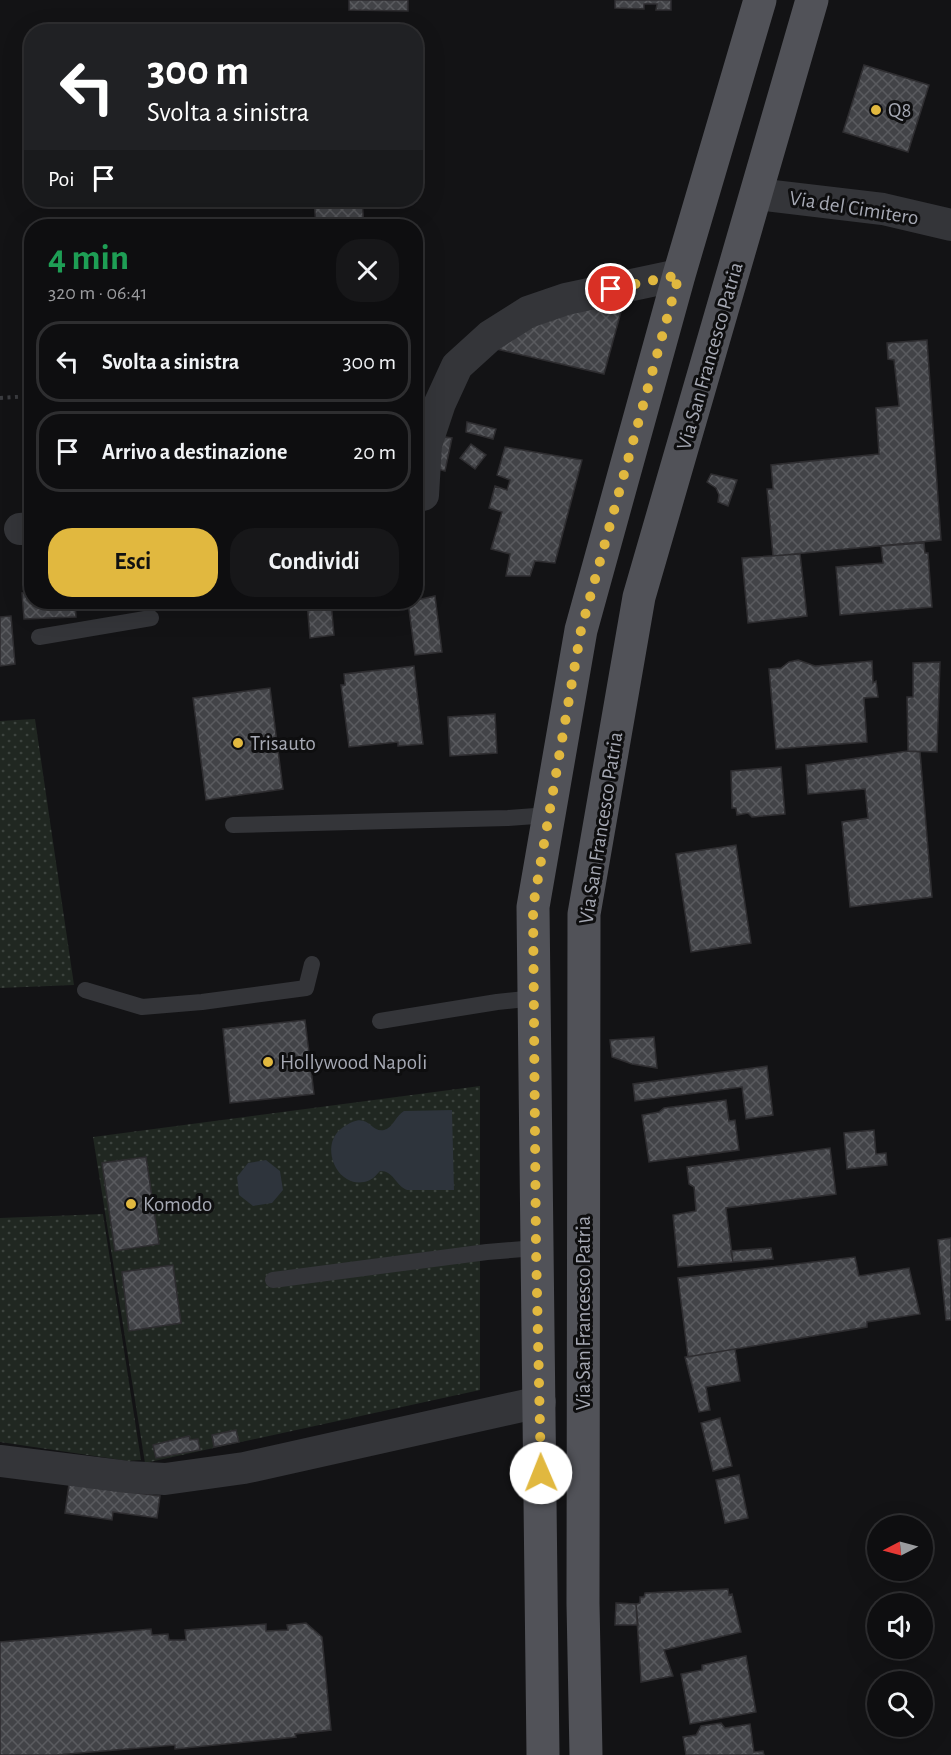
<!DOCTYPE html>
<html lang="it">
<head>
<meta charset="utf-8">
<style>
  body { margin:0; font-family:"Alegreya Sans",sans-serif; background:#171719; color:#f1f3f6; height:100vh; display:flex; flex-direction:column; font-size:22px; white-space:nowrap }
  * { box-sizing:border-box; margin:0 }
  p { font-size:20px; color:#9b9c9f }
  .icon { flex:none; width:33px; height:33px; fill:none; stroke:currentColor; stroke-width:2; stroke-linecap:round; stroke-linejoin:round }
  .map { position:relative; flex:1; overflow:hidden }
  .side { position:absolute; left:24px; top:219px; width:399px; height:390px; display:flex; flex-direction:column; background:#0e0e10; border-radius:24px; box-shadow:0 6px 24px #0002,0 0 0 2px #2e2e30 }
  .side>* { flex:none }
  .guide { position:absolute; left:24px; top:24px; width:399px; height:183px; border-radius:24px; box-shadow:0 6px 24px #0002,0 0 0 2px #2e2e30; background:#202124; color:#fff; overflow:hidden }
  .needle { width:39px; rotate:264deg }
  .controls { position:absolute; left:867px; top:1515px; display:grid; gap:12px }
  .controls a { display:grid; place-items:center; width:66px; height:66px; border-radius:50%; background:#0e0e10; box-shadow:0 6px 24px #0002,0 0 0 2px #2e2e30; font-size:30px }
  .pin { position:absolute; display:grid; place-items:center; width:51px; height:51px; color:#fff; margin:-26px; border:3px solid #fff; border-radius:50%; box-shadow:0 2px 6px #0007 }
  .me { position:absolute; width:66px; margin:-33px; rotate:359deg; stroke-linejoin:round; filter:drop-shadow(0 0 4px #0008) }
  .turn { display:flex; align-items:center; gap:21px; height:126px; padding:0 24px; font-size:27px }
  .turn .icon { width:78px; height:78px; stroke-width:2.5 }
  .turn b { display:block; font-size:42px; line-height:51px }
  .then { display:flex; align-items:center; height:57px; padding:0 24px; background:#0003; gap:12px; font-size:22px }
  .round { display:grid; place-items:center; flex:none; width:63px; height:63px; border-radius:24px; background:#171719 }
  .headline { display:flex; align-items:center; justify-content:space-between; height:102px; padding:0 24px }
  h1 { font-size:36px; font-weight:700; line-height:45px; color:#1e9e55 }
  .cta { display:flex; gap:12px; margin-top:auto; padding:12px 24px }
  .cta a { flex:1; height:69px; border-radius:24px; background:#e1b83f; color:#111; font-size:24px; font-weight:700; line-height:69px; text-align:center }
  .cta a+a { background:#171719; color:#f1f3f6 }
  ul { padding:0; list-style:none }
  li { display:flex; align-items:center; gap:18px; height:81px; margin:0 12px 9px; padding:0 12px; border:3px solid #2e2e30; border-radius:24px }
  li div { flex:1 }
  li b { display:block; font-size:22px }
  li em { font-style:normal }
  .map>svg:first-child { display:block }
</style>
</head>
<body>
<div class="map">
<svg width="951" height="1755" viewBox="0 0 951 1755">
  <defs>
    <pattern id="grass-dots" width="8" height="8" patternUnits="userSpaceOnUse" patternTransform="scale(1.5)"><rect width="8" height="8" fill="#202721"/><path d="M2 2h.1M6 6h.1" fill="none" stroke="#3d443f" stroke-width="1.8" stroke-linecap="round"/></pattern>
    <pattern id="building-cross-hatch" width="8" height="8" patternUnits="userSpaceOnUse" patternTransform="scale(1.5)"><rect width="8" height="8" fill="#424347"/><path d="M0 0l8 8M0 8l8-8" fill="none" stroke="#5a5b5f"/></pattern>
  </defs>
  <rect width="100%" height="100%" fill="#131315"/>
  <path fill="url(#grass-dots)" d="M 35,719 L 74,985 L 0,988 L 0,721 Z
    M 480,1086 L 480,1390 L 145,1463 L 93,1137 Z
    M 103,1214 L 141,1460 L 128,1461 L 0,1442 L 0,1218 Z"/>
  <path fill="#2e343c" d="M 452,1110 L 454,1190 L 407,1190 C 395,1185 394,1171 380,1171 C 377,1174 374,1178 370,1180 C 339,1194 317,1146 342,1128 C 369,1108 369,1133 384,1130 C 393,1128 396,1115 404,1111 Z
    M 266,1160 L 280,1171 L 283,1190 L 272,1203 L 253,1206 L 239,1195 L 237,1177 L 248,1163 Z"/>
  <path fill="url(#building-cross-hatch)" stroke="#2e2d30" stroke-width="1.5" d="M 349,0 L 408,0 L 408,11 L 349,10 Z
    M 615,0 L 671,0 L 671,10 L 656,10 L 657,4 L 644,4 L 644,9 L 615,8 Z
    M 864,65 L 929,85 L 908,152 L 843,132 Z
    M 314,200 L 362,200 L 364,226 L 316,226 Z
    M 625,297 L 604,374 L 488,347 L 571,306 Z
    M 927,340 L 941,540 L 773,556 L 767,489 L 773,489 L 771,465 L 879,454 L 876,408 L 899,406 L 894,360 L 888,359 L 887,343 Z
    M 467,422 L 496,429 L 493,439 L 466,432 Z
    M 438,436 L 452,438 L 445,471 L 431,467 Z
    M 471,444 L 486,455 L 475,469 L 460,458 Z
    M 505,447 L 582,460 L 555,563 L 535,561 L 530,576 L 506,576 L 510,554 L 491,549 L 502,512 L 489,508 L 495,486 L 507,490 L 510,480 L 497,475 Z
    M 711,474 L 737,480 L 728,506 L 718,502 L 719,495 L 716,488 L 707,482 Z
    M 924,543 L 925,553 L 928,553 L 932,607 L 840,615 L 836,567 L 883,563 L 881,546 Z
    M 800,554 L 807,616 L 748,623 L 742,558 Z
    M 32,592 L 32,602 L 75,602 L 76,617 L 24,619 L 22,593 Z
    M 435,596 L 442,652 L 415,655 L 408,602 Z
    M 307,602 L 331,602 L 334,635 L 310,638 Z
    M 11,616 L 15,664 L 0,666 L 0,617 Z
    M 798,660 L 815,666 L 872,661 L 873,683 L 876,681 L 878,697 L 864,698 L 867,742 L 776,749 L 769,669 L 781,668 L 789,662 Z
    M 940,662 L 937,752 L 908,751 L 907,697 L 913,697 L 913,663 Z
    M 414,666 L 423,744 L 398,746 L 398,742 L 349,747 L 341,685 L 345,685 L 344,674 Z
    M 270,688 L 283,789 L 206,800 L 193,698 Z
    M 495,714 L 497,753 L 450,756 L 448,717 Z
    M 908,751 L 920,752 L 932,897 L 850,907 L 842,822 L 868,818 L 865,789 L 808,794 L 806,765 Z
    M 781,767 L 785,814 L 752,817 L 748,813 L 737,815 L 736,808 L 732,808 L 731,771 Z
    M 736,845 L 751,943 L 691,952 L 676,854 Z
    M 305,1020 L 314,1094 L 230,1103 L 223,1029 Z
    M 654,1037 L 657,1068 L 632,1064 L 612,1057 L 610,1040 Z
    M 767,1066 L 773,1115 L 746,1119 L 742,1087 L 635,1101 L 633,1084 Z
    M 726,1100 L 729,1121 L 735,1120 L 739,1150 L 649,1162 L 642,1115 L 659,1112 L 664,1108 Z
    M 874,1130 L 876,1154 L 886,1153 L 887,1165 L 847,1169 L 844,1133 Z
    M 830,1148 L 836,1194 L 726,1208 L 733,1262 L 678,1267 L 673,1215 L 696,1211 L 694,1187 L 689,1184 L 687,1167 Z
    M 146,1157 L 159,1244 L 115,1251 L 102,1163 Z
    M 951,1238 L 951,1320 L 946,1320 L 938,1240 Z
    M 771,1248 L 773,1259 L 733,1262 L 731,1251 Z
    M 855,1257 L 859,1276 L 909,1268 L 920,1314 L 867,1322 L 867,1327 L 688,1357 L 678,1278 Z
    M 173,1265 L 181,1323 L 129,1331 L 122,1272 Z
    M 735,1349 L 740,1381 L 706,1387 L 710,1410 L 699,1412 L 685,1357 Z
    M 720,1418 L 732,1466 L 713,1471 L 701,1423 Z
    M 236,1430 L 239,1442 L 214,1447 L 212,1435 Z
    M 189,1436 L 190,1440 L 198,1439 L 200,1450 L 156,1458 L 153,1445 Z
    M 739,1475 L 748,1518 L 725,1523 L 716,1480 Z
    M 69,1484 L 160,1496 L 157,1518 L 113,1512 L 112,1520 L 65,1513 Z
    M 728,1589 L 729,1595 L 732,1594 L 741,1632 L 664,1650 L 673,1676 L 641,1682 L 636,1604 L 640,1603 L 640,1597 L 644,1597 L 645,1593 Z
    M 616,1603 L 636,1604 L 638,1625 L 615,1625 Z
    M 306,1623 L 322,1637 L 331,1730 L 295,1734 L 296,1737 L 175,1749 L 175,1745 L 56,1755 L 0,1755 L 0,1642 L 151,1629 L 152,1635 L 168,1634 L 169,1640 L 186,1640 L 185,1630 L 266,1624 L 266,1631 L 288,1630 L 287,1625 Z
    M 746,1656 L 756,1712 L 690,1724 L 681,1674 L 702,1670 L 702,1665 Z
    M 721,1723 L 725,1728 L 750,1724 L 754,1752 L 763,1751 L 764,1755 L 686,1755 L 683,1737 L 696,1735 L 701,1726 Z"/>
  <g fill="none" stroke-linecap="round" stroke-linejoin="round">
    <path stroke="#3b3c40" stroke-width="4" stroke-dasharray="3 4.5" stroke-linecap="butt" d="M 0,398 L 32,396"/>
    <path stroke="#343539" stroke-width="16" d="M 39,637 L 151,618
      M 233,825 L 508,818 L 549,815
      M 85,990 L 142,1007 L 202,1002 L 306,988 L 312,964
      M 380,1021 L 497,1002 L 535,998
      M 273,1280 L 487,1252 L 536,1248"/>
    <path stroke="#343539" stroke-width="32" d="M 757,194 L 883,209 L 951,225
      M 416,496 L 423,495 L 426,445 L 440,403 L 457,366 L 490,336 L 528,312 L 566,299 L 679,275
      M 20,529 L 32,528
      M 0,1461 L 128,1477 L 165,1479 L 244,1468 L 540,1402"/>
    <path stroke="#515258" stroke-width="33" d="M 543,1755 L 533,907 L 581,630 L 679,275 L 760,0
      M 586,1755 L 583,1604 L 584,914 L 639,597 L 812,0"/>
  </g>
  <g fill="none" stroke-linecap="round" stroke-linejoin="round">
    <path stroke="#e1b83f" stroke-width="10" stroke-dasharray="0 18" d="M 541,1473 L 536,1248 L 533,907 L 581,630 L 679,275 L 611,289"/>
  </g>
  <g fill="#e1b83f" stroke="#0e0e0f" stroke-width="2">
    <circle cx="876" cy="110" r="6"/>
    <circle cx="238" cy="743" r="6"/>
    <circle cx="268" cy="1062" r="6"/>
    <circle cx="131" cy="1204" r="6"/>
  </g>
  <g text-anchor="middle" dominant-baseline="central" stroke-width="6" stroke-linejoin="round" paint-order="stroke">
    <g font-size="21" fill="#a6a9b4" stroke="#0e0e0f" text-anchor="start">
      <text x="888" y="110">Q8</text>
      <text x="250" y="743">Trisauto</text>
      <text x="280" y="1062">Hollywood Napoli</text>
      <text x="143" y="1204">Komodo</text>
    </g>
    <g font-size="21" fill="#a6a9b4" stroke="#0e0e0f">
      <text transform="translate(854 208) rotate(9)">Via del Cimitero</text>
      <text transform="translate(710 356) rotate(-74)">Via San Francesco Patria</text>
      <text transform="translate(601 828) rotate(-81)">Via San Francesco Patria</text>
      <text transform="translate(583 1313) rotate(-90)">Via San Francesco Patria</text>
    </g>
  </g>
</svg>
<div class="controls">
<a><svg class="needle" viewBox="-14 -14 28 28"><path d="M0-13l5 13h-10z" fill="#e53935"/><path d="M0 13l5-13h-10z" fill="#9b9c9f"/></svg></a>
<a><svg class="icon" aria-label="sound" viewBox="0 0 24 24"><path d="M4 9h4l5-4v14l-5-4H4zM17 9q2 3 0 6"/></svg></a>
<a><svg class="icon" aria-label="search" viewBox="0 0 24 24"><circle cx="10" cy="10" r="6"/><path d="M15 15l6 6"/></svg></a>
</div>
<div class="pin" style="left:611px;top:289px;background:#d93025"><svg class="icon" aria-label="arrive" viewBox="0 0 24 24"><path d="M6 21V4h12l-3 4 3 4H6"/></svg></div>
<svg class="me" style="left:541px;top:1473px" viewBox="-20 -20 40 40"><circle r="19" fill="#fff"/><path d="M0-13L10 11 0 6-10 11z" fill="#e1b83f"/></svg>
<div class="guide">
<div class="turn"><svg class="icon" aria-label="left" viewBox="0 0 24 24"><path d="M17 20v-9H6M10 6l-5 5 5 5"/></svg><div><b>300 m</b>Svolta a sinistra</div></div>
<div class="then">Poi<svg class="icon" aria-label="arrive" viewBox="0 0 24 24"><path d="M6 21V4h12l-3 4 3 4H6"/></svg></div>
</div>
<section class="side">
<div class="headline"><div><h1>4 min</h1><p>320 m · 06:41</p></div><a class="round"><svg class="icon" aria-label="close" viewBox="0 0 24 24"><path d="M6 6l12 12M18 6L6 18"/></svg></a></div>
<ul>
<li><svg class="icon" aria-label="left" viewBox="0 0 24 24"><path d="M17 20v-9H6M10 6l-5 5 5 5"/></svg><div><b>Svolta a sinistra</b></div><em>300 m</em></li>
<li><svg class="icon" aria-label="arrive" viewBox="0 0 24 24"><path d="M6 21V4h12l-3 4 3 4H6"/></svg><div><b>Arrivo a destinazione</b></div><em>20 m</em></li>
</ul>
<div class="cta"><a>Esci</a><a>Condividi</a></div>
</section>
</div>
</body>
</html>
